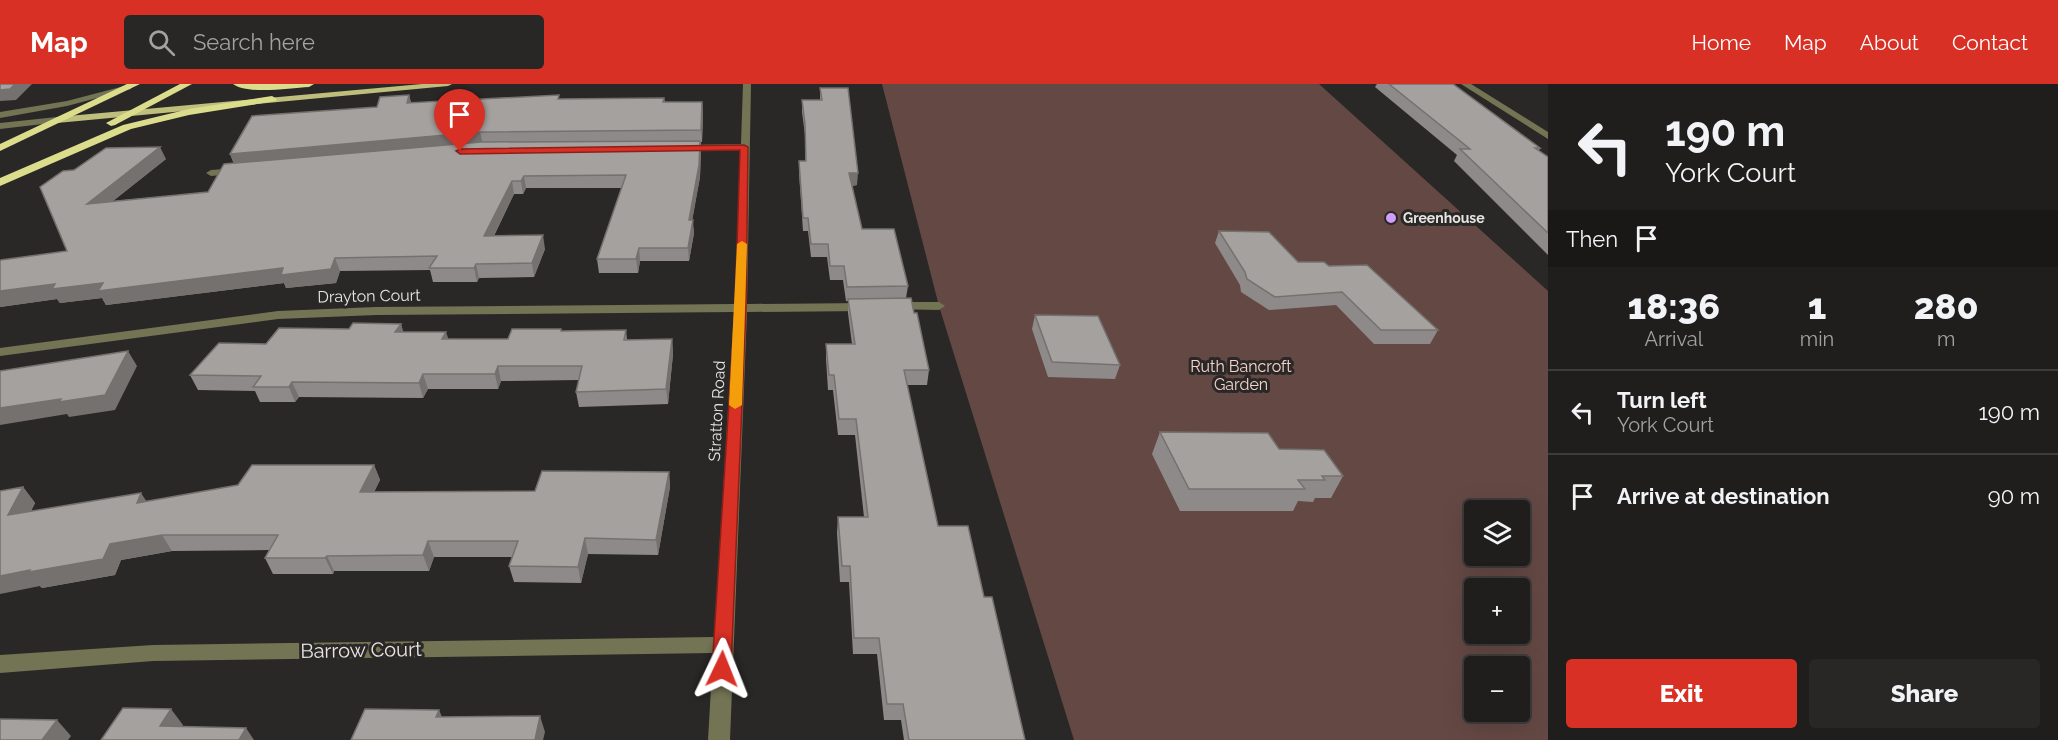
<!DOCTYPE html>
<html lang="en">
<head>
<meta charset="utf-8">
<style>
  body { margin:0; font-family:Raleway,sans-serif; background:#282725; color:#f1f3f6; height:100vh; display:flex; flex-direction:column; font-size:22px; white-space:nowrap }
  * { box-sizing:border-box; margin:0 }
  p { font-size:20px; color:#a2a2a3 }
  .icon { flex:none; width:33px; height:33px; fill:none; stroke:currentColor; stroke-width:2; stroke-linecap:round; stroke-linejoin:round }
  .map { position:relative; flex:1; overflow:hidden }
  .panel { display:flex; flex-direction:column; background:#201e1c; width:510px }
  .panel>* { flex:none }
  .guide { background:#201e1c; color:#f1f3f6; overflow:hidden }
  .buttons { position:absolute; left:1464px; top:416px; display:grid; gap:12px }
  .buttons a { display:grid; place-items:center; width:66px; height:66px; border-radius:6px; background:#201e1c; box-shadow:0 6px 24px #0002,0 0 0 2px #3d3c3b; font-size:30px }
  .pin { position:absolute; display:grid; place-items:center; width:51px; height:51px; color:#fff; margin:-62px -26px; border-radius:50% 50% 50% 0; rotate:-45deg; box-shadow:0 0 6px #0007 }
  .pin .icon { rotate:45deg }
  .me { position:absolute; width:66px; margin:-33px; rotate:2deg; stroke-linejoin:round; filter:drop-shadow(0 0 4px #0008) }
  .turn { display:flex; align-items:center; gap:21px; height:126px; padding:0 18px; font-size:27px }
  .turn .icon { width:78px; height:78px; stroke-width:2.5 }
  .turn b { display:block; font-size:42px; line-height:51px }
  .then { display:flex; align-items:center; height:57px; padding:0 18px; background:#0003; gap:12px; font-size:22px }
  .eta { display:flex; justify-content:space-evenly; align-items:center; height:102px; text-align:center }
  .eta b { font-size:36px; font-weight:800; line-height:42px }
  .action { display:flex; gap:12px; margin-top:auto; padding:12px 18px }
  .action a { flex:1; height:69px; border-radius:6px; background:#d93025; color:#fff; font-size:24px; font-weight:800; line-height:69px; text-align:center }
  .action a+a { background:#282725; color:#f1f3f6 }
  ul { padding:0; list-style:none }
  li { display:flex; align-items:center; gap:18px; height:84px; padding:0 18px; border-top:2px solid #3d3c3b }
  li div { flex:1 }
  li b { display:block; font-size:22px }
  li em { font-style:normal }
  header { display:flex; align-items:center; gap:36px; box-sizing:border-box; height:84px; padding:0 30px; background:#d93025; color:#fff }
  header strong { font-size:28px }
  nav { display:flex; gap:33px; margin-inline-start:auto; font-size:21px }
  .search { width:420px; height:54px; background:#282725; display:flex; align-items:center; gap:15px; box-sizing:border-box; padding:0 21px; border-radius:6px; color:#a2a2a3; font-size:22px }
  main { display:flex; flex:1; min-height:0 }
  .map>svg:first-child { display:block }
</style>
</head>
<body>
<header>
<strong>Map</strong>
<div class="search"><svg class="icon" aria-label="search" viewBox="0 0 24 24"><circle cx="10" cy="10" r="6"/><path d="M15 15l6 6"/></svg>Search here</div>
<nav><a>Home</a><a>Map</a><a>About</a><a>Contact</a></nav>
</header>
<main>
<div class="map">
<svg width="1548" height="656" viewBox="0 0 1548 656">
  <rect width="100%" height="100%" fill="#2a2826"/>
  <path fill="#644844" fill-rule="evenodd" d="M 882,0 L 1319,0 L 1548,207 L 1548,656 L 1074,656 L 939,222 ZM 1474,426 L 1520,426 L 1520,471 L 1474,471 ZM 1474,504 L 1520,504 L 1520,549 L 1474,549 ZM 1474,582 L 1520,582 L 1520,627 L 1474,627 Z"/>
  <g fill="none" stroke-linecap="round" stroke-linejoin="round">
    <path fill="#737454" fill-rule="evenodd" d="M 743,0 L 751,0 L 747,220 L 867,219 L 873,223 L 867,227 L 747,228 L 730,656 L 708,656 L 713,569 L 153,577 L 0,589 L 0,571 L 153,561 L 714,553 L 734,228 L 376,231 L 278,235 L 0,272 L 0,264 L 278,227 L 376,223 L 735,220 L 741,66 L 681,67 L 676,64 L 681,61 L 741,60 Z
      M 1461,0 L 1471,0 L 1548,48 L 1548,55 Z
      M 128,1 L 131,1 L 131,5 L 67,22 L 0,34 L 0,28 L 67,17 Z
      M 57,33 L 61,36 L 60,38 L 0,45 L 0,39 Z
      M 238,84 L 243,87 L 241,89 L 211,92 L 206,89 L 211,86 Z
      M 894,218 L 939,218 L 945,222 L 939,226 L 889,225 L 888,222 Z"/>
    <path fill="#bebf7d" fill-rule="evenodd" d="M 422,0 L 452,0 L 448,2 L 57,39 L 53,36 L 57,33 Z"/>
    <path fill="#dbdd8c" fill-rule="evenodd" d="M 127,0 L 140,0 L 0,67 L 0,60 Z
      M 180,0 L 192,0 L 115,41 L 111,42 L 106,39 Z
      M 233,0 L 314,0 L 309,3 C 290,4 248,11 233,0 Z
      M 272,12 L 277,15 L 276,17 L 189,31 L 131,45 L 0,102 L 0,94 L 123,41 L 189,25 Z"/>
  </g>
  <path fill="#8e8a89" d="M 1377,0 L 1453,0 L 1540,64 L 1539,67 L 1548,73 L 1548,171 L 1454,77 L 1457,71 L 1375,3 Z
    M 820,4 L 857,101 L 852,102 L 862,145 L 908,202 L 906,214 L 929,286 L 927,301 L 907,301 L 938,442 L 984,513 L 1025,656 L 904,656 L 901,636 L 884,636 L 877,570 L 853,570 L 849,498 L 840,498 L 837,449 L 838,433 L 864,433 L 855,351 L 838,351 L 833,306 L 828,306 L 826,275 L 826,260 L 852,260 L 848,229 L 848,217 L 846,217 L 843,196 L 830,196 L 827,173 L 811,173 L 808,147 L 803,147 L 799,89 L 799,77 L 805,77 L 805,51 L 802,28 L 802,16 L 820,16 Z
    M 409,11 L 411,19 L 664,14 L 665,18 L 702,18 L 703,29 L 702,58 L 701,58 L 700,93 L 692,136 L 694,149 L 689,177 L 640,177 L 638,189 L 599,189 L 597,175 L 622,104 L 526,104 L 523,110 L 514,110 L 494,152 L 545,165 L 534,193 L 479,194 L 477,198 L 433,198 L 430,186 L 340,187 L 336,199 L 286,204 L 284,199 L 106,221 L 102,214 L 60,219 L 57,215 L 0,223 L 0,177 L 67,167 L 74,86 L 166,75 L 113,117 L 208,108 L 234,80 L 230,70 L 377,23 Z
    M 1219,147 L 1298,178 L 1329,182 L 1438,246 L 1430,260 L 1374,260 L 1336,221 L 1269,226 L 1241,208 L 1240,201 L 1215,159 Z
    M 1035,231 L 1120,281 L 1115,295 L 1048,293 L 1032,245 Z
    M 401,240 L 403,248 L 449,255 L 508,255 L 562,247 L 626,246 L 627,256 L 672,255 L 673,270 L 668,320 L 579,323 L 576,308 L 579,296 L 501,297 L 498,305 L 428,305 L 423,314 L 299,313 L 295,318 L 260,318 L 255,307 L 198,306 L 190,291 L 266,260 L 349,245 Z
    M 1160,348 L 1279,365 L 1343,392 L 1331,414 L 1315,414 L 1313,418 L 1298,417 L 1293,427 L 1180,427 L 1152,370 Z
    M 374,381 L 380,396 L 374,408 L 535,407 L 669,388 L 670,403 L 658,471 L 588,470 L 581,499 L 514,498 L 509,482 L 512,473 L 434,473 L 429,487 L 334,487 L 333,490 L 273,490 L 265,474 L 269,466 L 172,467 L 121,476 L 115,491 L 42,504 L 40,502 L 23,403 L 35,419 L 31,427 L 146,417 Z"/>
  <path fill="#74716f" d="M 15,0 L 32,0 L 16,16 L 0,17 L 0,6 Z
    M 409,11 L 412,22 L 407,19 Z
    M 702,18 L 703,29 L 702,58 L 701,46 Z
    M 480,48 L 483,60 L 235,82 L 230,70 Z
    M 700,57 L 701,69 L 700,93 L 690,149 L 689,136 Z
    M 160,63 L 166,75 L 94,132 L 87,120 Z
    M 849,89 L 858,89 L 857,101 L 849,102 Z
    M 524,92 L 526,104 L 523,110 L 521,97 Z
    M 512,97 L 514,110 L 487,165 L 484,152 Z
    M 693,136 L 694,149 L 689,177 L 688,164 Z
    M 543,151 L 545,165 L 534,193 L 532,179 Z
    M 639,164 L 640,177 L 638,189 L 636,175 Z
    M 335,174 L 340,187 L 336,199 L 286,204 L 284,199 L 106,221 L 102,214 L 60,219 L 57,215 L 0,223 L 0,207 L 55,200 Z
    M 476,180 L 479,194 L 477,198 L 474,184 Z
    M 401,240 L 405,254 L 395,248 Z
    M 446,248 L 451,262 L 442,255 Z
    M 672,255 L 673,270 L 668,320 L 666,305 Z
    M 128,267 L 137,282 L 115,326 L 69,333 L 67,330 L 0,341 L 0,324 Z
    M 498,282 L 501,297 L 498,305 L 495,290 Z
    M 423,290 L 428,305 L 423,314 L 419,299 Z
    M 292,298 L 299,313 L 295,318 L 289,303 Z
    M 374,381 L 380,396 L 366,424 L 360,408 Z
    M 669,388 L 670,403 L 658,471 L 656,456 Z
    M 23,403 L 35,419 L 21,447 L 8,431 Z
    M 141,409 L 151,424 L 137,419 Z
    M 162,451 L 172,467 L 121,476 L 115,491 L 42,504 L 40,502 L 0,510 L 0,492 L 30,486 L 110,460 Z
    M 585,454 L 588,470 L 581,499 L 578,483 Z
    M 428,457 L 434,473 L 429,487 L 423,471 Z
    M 327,472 L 334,487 L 333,490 L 325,474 Z
    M 171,625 L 183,641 L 174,656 L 160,642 Z
    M 439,626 L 446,642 L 436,633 Z
    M 540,632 L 545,648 L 543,656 L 535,656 Z
    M 57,636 L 71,652 L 68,656 L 42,656 Z
    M 246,644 L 254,656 L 239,656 Z"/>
  <path fill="#a5a19f" stroke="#74716f" stroke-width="1.5" d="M 0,0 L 15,0 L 10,5 L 0,6 Z
    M 1389,0 L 1453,0 L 1540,64 L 1535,64 L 1548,73 L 1548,149 L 1460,65 L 1470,65 Z
    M 820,4 L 848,4 L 858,89 L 849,89 L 862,145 L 894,145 L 908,202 L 847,203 L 844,182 L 830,182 L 828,160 L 811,160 L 808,134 L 803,134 L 799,77 L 806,77 L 805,40 L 802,16 L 822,16 Z
    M 409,11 L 407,19 L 559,11 L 558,15 L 664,14 L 663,18 L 702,18 L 701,46 L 480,48 L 230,70 L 252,32 L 377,23 L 380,13 Z
    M 700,57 L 699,81 L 689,136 L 693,136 L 688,164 L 639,164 L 636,175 L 597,175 L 626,91 L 524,92 L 521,97 L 512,97 L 484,152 L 543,151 L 532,179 L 476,180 L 474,184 L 429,184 L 437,172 L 335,174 L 331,185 L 281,191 L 283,184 L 98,207 L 103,199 L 52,205 L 55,200 L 0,207 L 0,177 L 1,176 L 67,167 L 40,103 L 63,87 L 74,86 L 106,64 L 160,63 L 87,120 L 208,108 L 224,80 L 481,58 Z
    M 1219,147 L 1269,148 L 1298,178 L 1324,178 L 1329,182 L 1367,181 L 1438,246 L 1381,246 L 1342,208 L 1275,213 L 1247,195 L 1245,188 Z
    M 911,214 L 914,229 L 917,229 L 929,286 L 904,286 L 938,442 L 968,442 L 984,513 L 992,513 L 1025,656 L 909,656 L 903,620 L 887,620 L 879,554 L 854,554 L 850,482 L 842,482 L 838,433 L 868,433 L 856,335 L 839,335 L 834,291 L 829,291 L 826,260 L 855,260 L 848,215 Z
    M 1035,231 L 1098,232 L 1120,281 L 1052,278 Z
    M 353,239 L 401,240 L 395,248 L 446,248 L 442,255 L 508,255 L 512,245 L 561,245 L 561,247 L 626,246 L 624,256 L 672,255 L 666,305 L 576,308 L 582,282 L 498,282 L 495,290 L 423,290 L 419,299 L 292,298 L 289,303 L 253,303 L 261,292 L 190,291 L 219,259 L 266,260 L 279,244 L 349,245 Z
    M 128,267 L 105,311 L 59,318 L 61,315 L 0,324 L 0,287 Z
    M 1160,348 L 1268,349 L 1279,365 L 1324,366 L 1343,392 L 1322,392 L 1325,396 L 1298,396 L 1305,405 L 1189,405 Z
    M 252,381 L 374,381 L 360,408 L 535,407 L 542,387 L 669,388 L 656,456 L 585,454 L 578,483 L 509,482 L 518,457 L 428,457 L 423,471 L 327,472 L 325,474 L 265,474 L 278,451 L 162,451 L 110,460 L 103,475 L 29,488 L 30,486 L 0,492 L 0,407 L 23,403 L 8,431 L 141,409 L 137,419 L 238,401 Z
    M 123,624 L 171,625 L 160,642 L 246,644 L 239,656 L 101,656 Z
    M 365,625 L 439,626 L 436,633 L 540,632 L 535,656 L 351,656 Z
    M 0,635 L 57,636 L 42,656 L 0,656 Z"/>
  <path fill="#d93025" stroke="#8d1f18" stroke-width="1.5" d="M 744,61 L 748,63 L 746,224 L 731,585 L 728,591 L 722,593 L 715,591 L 712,585 L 735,224 L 740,66 L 460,70 L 456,67 L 460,65 Z"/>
  <path fill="#f59e0b" d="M 742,157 L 747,160 L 742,321 L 735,325 L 729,321 L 737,160 Z"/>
  <circle fill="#d29dfd" stroke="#2a2826" stroke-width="2" cx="1391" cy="134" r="6"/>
  <g text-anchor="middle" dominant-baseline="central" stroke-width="6" stroke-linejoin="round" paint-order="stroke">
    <g font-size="14" font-weight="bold" fill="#e6e5e3" stroke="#2a2826" text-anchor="start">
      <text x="1403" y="134">Greenhouse</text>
    </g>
    <g font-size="16" fill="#e6e5e3" stroke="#2a2826">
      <text transform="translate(369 212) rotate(-1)">Drayton Court</text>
      <text transform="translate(717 327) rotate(-87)">Stratton Road</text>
    </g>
    <g font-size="16" fill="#f7d1cb" stroke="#2a2826">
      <text x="1241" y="282">Ruth Bancroft<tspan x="1241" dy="18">Garden</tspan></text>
    </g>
    <g font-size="20" fill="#e6e5e3" stroke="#2a2826">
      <text transform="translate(361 566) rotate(-1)">Barrow Court</text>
    </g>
  </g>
</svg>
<div class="buttons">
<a><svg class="icon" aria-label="layers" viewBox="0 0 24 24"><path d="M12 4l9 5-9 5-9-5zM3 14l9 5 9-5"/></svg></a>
<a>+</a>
<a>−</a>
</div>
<div class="pin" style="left:460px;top:67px;background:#d93025"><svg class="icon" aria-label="arrive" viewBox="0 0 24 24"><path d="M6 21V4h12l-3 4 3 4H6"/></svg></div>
<svg class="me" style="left:722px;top:585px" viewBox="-20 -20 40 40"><path d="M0-17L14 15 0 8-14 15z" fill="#d93025" stroke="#fff" stroke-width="4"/></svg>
</div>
<section class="panel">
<div class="guide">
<div class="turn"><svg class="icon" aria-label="left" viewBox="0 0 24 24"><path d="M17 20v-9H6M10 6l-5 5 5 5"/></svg><div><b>190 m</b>York Court</div></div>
<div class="then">Then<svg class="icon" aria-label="arrive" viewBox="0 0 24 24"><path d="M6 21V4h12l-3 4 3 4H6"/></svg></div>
</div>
<div class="eta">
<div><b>18:36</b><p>Arrival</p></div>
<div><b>1</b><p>min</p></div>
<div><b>280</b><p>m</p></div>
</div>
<ul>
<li><svg class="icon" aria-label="left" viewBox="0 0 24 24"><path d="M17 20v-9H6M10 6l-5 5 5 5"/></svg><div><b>Turn left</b><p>York Court</p></div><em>190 m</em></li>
<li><svg class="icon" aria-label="arrive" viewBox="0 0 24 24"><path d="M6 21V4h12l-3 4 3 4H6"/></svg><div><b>Arrive at destination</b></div><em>90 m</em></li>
</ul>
<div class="action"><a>Exit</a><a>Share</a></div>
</section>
</main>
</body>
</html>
